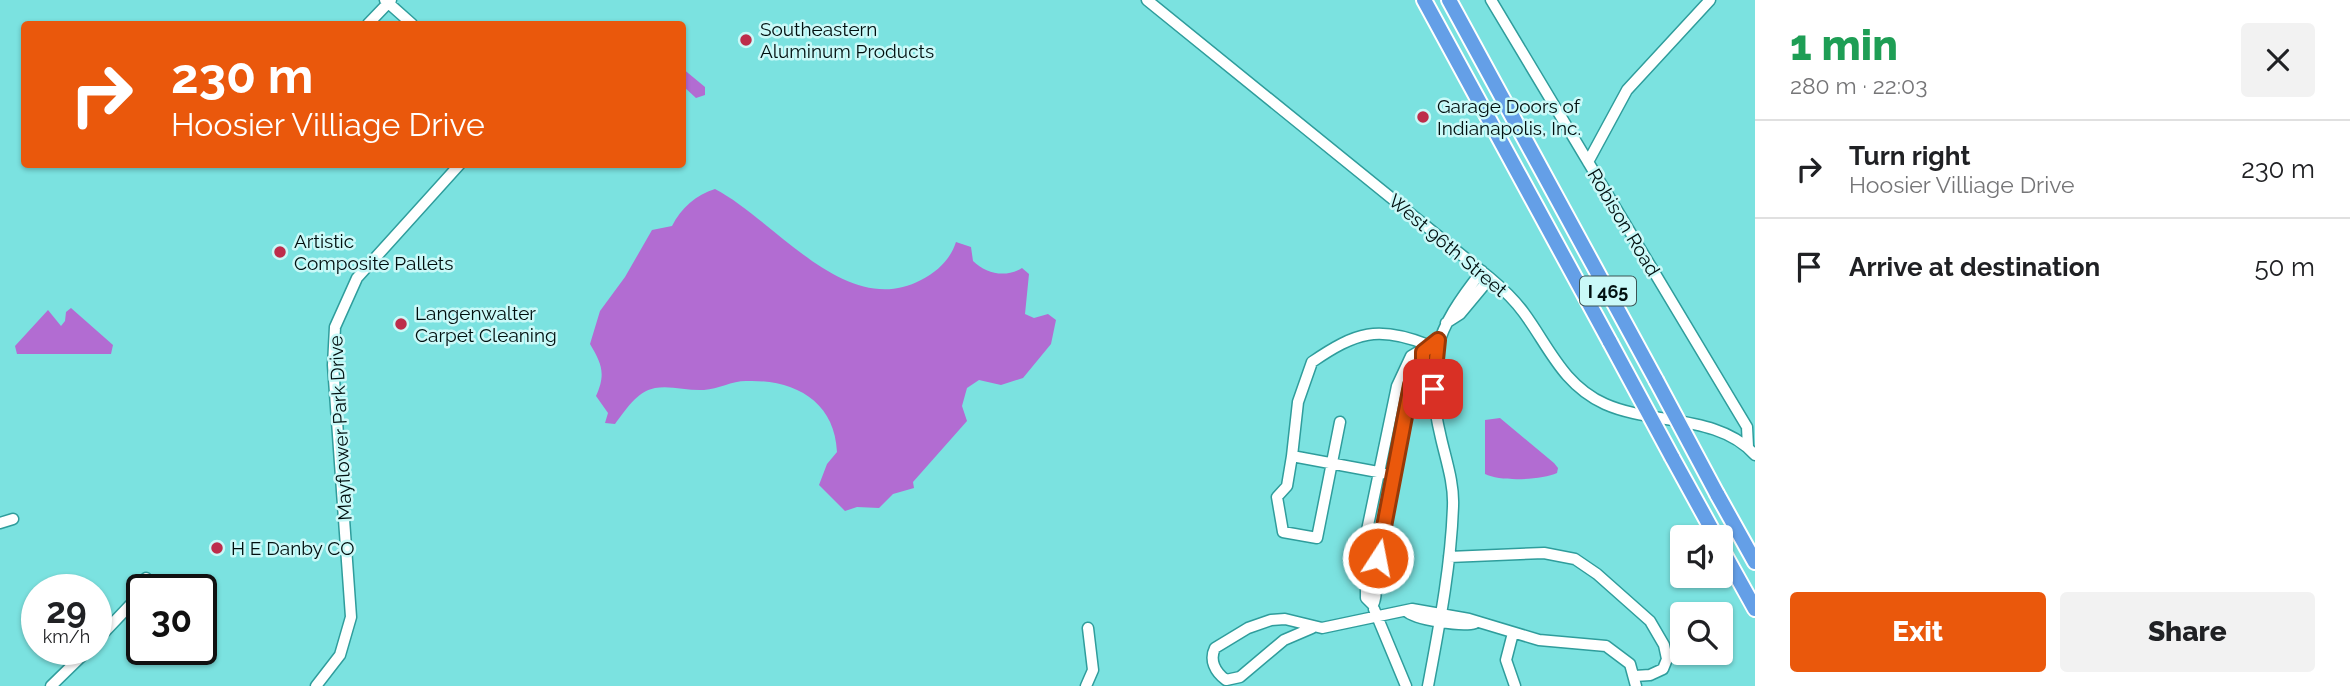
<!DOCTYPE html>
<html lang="en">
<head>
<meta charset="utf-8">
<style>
  body { margin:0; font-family:Raleway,sans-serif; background:#f2f2f2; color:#202124; height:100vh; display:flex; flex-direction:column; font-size:26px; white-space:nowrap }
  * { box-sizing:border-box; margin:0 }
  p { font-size:23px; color:#757577 }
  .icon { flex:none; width:38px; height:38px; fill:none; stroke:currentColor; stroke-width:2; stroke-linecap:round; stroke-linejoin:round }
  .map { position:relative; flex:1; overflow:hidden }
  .details { display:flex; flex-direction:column; background:#fff; width:595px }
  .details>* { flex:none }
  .banner { position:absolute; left:21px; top:21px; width:665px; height:147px; border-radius:7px; box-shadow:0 2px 5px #0004; background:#ea580c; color:#fff; overflow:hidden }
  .controls { position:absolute; left:1670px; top:525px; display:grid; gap:14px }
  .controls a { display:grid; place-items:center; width:63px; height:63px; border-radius:7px; background:#fff; box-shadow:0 2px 5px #0004; font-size:35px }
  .speed { position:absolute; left:21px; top:574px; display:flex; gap:14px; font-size:35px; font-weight:700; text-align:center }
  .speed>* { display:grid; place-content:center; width:91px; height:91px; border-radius:50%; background:#fff; box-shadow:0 2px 5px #0004; line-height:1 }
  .speed small { font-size:18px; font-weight:400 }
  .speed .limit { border:4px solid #111; border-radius:10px; background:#fff; color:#111 }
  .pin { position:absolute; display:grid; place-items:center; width:60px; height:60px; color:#fff; margin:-30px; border-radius:14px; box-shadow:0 4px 10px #0006 }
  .me { position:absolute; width:77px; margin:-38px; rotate:11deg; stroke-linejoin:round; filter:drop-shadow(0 0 5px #0008) }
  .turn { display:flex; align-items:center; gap:24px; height:147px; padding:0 35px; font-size:32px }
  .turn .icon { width:91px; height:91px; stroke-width:2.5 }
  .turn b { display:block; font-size:49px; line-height:60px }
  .round { display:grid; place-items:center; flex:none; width:74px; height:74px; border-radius:7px; background:#f2f2f2 }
  .head { display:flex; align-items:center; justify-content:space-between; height:119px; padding:0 35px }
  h1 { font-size:42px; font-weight:800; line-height:52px; color:#1e9e55 }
  .action { display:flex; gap:14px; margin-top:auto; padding:14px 35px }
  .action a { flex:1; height:80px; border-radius:7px; background:#ea580c; color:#fff; font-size:28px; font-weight:800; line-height:80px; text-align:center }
  .action a+a { background:#f2f2f2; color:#202124 }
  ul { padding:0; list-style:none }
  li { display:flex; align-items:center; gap:21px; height:98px; padding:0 35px; border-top:2px solid #e0e0e0 }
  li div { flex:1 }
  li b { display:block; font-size:26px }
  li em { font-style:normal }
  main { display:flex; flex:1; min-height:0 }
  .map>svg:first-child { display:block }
</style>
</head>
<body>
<main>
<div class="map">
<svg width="1755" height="686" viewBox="0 0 1755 686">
  <rect width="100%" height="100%" fill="#7be2e0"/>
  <path fill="#b26cd2" d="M 682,68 L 705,87 L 705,95 L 696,98 L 683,86 Z
    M 715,189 C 775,220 846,320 921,280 C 938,271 950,260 956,242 L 971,247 L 973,261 C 986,274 1006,278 1022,268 L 1029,274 L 1025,314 L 1034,318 L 1048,314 L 1056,320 L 1051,344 L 1023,378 L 1001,385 L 979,380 L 967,388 L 962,406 L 967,421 L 913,482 L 914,488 L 893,494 L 879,508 L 857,507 L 845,511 L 819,485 L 827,464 L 837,452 C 835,401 794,379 746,381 C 732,381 718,389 704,390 C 688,391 670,385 655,388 C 636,392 626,410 615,424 L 605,423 L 608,413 L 596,396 C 606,374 602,364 590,344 L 600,311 L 625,277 L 652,230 L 672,226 C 681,208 696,195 715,189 Z
    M 71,308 L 113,345 L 111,354 L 17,354 L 15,346 L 48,310 L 61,326 L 65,321 L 66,312 Z
    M 1500,418 L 1554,463 L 1558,468 L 1557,473 C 1541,480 1501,482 1485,474 L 1485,420 Z"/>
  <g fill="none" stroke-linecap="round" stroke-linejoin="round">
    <g stroke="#2f9d9c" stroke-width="13">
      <path id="minor" d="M 385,0 L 412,24
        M 1147,0 L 1490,278 C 1503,289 1514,299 1524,313 C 1549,347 1563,385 1605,404 C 1652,425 1719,414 1755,455
        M 1491,0 L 1747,427 L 1748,447
        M 368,24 L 391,0
        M 1588,162 L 1627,90 L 1710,0
        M 1446,323 L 1460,314 L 1490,278
        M 1423,352 C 1423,368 1411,385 1407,403 C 1396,455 1387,509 1377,563 C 1374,577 1379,592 1373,605 L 1366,598 L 1366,535 L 1397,386 L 1411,356 L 1438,340
        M 1292,456 L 1287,486 L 1277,497 L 1283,532 L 1317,538 L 1340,422
        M 1394,475 L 1292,456 L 1298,402 L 1312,362 C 1356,332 1378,325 1428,345
        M 0,523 L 13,519
        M 1449,557 L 1544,553 L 1575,559 L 1597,574 L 1650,621 L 1664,645 L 1667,659 L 1663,669 L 1650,675 L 1635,676
        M 1374,609 L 1406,686
        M 1406,611 C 1415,620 1463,627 1475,623
        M 1312,628 L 1284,640 L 1240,677 L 1226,680 C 1215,672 1209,660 1215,648 L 1248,628 L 1271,620 L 1285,619 L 1322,628 L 1412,609 L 1469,619 L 1539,640 L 1606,646 L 1630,664 L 1636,686
        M 1513,633 L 1506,660 L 1515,686
        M 96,641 L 133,602 L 146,578
        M 51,686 L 89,649
        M 316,686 L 340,655 L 351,617 L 333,365 L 335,327 L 357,278 L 460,164
        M 1086,686 L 1093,670 L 1088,628
        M 1428,686 C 1439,627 1451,566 1453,506 C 1454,483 1446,460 1441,438 C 1423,363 1435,330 1482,271"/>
    </g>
    <g stroke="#fff" stroke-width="18">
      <path id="highway" d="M 1424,0 L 1610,342
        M 1449,0 L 1656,380
        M 1672,457 L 1716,537
        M 1717,494 L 1755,562
        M 1720,546 L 1755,609"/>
    </g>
    <use href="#minor" stroke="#fff" stroke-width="10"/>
    <use href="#highway" stroke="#649fe7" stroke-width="14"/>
    <g stroke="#fff" stroke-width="18" stroke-linecap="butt">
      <path id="highway-bridge" d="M 1610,342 L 1672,457
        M 1656,380 L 1717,494"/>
    </g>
    <use href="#highway-bridge" stroke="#649fe7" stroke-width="14"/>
  </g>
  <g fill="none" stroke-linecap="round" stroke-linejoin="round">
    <g stroke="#983908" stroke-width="18">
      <path id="route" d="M 1378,558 L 1411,385 L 1423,362 L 1423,352 L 1438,340 L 1433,389"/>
    </g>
    <use href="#route" stroke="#ea580c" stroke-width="12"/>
  </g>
  <g fill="#bd2d4b" stroke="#caf9f8" stroke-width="2.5">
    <circle cx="746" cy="40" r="7"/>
    <circle cx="1423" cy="117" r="7"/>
    <circle cx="280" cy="252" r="7"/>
    <circle cx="401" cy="324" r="7"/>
    <circle cx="217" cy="548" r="7"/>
  </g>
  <g text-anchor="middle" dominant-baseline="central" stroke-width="5" stroke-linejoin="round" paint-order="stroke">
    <rect fill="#caf9f8" stroke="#3d5555" stroke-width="2" x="1580" y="276.5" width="56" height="29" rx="5"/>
    <g font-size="18" font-weight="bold" fill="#000f0f">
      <text x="1608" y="291">I 465</text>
    </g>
    <g font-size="19" fill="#000f0f" stroke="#caf9f8" text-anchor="start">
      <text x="760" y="29">Southeastern<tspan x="760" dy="22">Aluminum Products</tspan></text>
      <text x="1437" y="106">Garage Doors of<tspan x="1437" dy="22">Indianapolis, Inc.</tspan></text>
      <text x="294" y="241">Artistic<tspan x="294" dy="22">Composite Pallets</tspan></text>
      <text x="415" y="313">Langenwalter<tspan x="415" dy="22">Carpet Cleaning</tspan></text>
      <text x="231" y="548">H E Danby CO</text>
    </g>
    <g font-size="19" fill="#000f0f" stroke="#caf9f8">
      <text transform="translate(1624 222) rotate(59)">Robison Road</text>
      <text transform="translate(1448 245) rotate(40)">West 96th Street</text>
      <text transform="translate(340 428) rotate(-93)">Mayflower Park Drive</text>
    </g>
  </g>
</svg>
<div class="controls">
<a><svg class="icon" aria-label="sound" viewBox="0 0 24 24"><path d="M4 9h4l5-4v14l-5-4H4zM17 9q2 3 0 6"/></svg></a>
<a><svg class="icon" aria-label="search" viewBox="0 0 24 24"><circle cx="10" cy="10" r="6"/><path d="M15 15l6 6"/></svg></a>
</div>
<div class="speed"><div>29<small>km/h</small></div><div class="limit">30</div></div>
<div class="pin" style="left:1433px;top:389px;background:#d93025"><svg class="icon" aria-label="arrive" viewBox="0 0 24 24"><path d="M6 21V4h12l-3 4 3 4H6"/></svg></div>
<svg class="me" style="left:1378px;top:558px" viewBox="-20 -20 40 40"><circle r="17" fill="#ea580c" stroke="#fff" stroke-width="3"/><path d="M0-11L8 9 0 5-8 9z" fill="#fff"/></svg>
<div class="banner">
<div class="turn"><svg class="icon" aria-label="right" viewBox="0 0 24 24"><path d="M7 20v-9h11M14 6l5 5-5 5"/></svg><div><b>230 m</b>Hoosier Villiage Drive</div></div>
</div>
</div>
<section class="details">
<div class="head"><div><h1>1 min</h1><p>280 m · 22:03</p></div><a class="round"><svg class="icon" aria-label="close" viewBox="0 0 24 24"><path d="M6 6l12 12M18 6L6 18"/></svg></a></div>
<ul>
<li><svg class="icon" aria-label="right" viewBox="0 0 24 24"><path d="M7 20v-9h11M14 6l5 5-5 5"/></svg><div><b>Turn right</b><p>Hoosier Villiage Drive</p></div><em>230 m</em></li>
<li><svg class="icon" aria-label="arrive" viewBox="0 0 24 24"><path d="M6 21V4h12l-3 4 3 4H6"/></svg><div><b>Arrive at destination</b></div><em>50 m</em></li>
</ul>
<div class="action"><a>Exit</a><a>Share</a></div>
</section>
</main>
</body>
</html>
